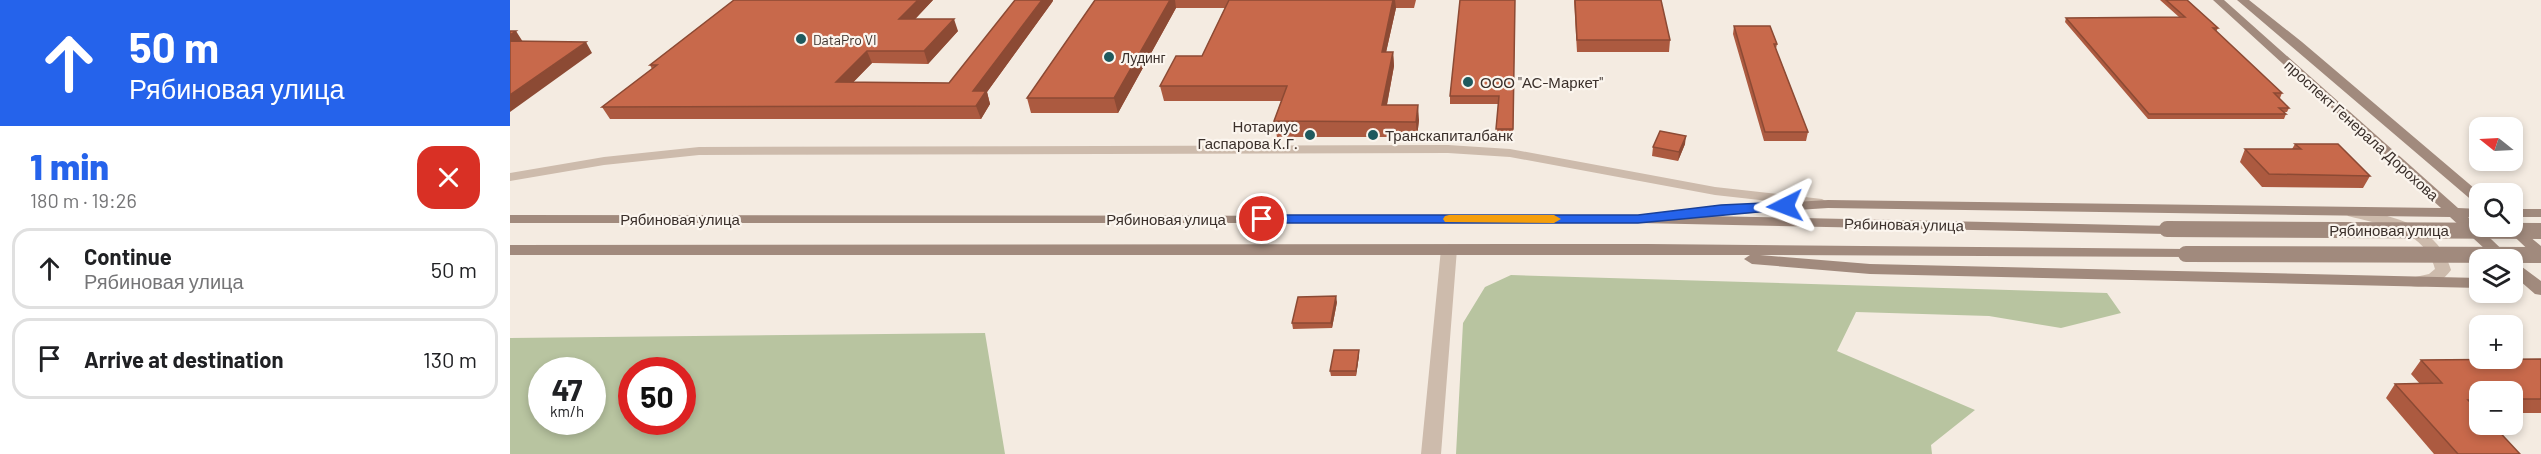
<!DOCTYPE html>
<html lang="en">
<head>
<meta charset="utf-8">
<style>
  body { margin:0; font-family:Barlow,sans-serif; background:#f6f6f6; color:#202124; height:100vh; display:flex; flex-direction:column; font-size:22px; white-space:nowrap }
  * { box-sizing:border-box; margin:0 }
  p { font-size:20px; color:#757577 }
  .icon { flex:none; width:33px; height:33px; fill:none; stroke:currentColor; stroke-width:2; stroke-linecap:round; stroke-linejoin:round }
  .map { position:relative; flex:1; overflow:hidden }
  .details { display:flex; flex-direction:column; background:#fff; width:510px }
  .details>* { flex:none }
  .top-card { background:#2563eb; color:#fff; overflow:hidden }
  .needle { width:39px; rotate:288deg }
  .buttons { position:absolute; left:1959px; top:117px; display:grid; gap:12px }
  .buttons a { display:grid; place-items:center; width:54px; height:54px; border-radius:12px; background:#fff; box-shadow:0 3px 9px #0003; font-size:30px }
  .speed { position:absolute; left:18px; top:357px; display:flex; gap:12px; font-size:30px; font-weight:700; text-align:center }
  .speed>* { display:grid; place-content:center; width:78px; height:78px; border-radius:50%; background:#fff; box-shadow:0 3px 9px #0003; line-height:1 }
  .speed small { font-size:15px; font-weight:400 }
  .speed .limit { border:9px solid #d22; background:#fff; color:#111 }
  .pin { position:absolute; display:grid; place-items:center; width:51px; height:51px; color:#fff; margin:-26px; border:3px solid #fff; border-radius:50%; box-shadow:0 2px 6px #0007 }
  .me { position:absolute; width:66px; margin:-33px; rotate:267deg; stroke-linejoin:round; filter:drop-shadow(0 0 4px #0008) }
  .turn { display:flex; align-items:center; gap:21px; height:126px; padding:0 30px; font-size:27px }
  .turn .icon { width:78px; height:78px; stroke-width:2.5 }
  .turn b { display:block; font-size:42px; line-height:51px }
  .round { display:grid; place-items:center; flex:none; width:63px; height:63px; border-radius:18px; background:#f6f6f6 }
  .head { display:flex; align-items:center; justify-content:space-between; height:102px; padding:0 30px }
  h1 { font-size:36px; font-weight:800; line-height:45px; color:#2563eb }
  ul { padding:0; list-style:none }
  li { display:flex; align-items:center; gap:18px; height:81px; margin:0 12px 9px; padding:0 18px; border:3px solid #e0e0e0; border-radius:18px }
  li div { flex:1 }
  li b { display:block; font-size:22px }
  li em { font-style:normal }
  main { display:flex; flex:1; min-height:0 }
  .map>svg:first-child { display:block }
</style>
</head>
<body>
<main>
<section class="details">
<div class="top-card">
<div class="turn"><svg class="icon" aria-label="ahead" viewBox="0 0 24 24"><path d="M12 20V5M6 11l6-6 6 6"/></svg><div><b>50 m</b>Рябиновая улица</div></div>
</div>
<div class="head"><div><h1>1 min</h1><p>180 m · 19:26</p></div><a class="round" style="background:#d93025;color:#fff"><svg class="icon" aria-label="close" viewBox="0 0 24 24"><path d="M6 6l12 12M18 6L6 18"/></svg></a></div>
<ul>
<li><svg class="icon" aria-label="ahead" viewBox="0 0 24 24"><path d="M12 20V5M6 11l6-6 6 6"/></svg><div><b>Continue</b><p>Рябиновая улица</p></div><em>50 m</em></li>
<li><svg class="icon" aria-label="arrive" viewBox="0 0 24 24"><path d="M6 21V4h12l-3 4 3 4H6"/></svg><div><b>Arrive at destination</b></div><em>130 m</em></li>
</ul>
</section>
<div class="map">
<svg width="2031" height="454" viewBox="0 0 2031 454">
  <rect width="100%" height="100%" fill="#f4ebe1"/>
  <path fill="#b8c4a0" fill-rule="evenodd" d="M 1001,275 L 1597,293 L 1611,313 L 1551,328 L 1479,316 L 1346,312 L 1327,351 L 1465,410 L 1421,445 L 1422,454 L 946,454 L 953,323 L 975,287 Z
    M 475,333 L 495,454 L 0,454 L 0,338 ZM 32,370 L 82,370 L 82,422 L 32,422 ZM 122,370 L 172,370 L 172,422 L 122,422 Z"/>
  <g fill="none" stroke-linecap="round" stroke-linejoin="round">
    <path fill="#cdbbac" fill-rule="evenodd" d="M 938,145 L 1000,149 L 1205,187 L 1312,199 L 1319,203 L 1312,207 L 1205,195 L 1000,157 L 938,153 L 189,155 L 94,165 L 0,181 L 0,173 L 94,157 L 189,147 Z
      M 939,244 L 947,249 L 931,454 L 911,454 L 931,249 Z"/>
    <path fill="#cdbbac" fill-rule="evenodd" d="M 1843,209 C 1883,215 1928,226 1941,270 C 1933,282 1916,289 1901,286 L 1899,282 L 1901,278 L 1919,274 L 1925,269 C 1914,229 1872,225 1838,216 L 1836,213 L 1838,210 Z"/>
    <path fill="#a18a7d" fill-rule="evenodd" d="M 1703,0 L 1714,0 L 1948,208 L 1970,209 L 1970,217 L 1958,217 L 2004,261 L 2031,281 L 2031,295 L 2025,294 L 2002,274 L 2002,260 L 1987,260 L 1940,217 L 1318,208 L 1197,216 L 1662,226 L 1665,229 L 1657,234 L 1128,223 L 0,223 L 0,215 L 1184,216 L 1180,212 L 1187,208 L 1318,200 L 1931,208 Z
      M 1727,0 L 1739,0 L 1792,42 L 1971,194 L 1970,204 L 1965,203 Z
      M 2002,209 L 2031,209 L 2031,217 L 2002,217 Z
      M 2002,222 L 2031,246 L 2031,259 L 2026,257 L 1993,226 L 2002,226 Z
      M 1138,244 L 1676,249 L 1681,251 L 1684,254 L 1681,257 L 1250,255 L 1360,264 L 1970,278 L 1970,288 L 1360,274 L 1242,264 L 1234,259 L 1240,255 L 0,255 L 0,245 Z"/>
    <path stroke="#a18a7d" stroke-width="16" d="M 1657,229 L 2031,231
      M 1676,254 L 2031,255"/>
  </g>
  <path fill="#ac5a40" d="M 224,0 L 423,0 L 405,19 L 448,31 L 418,64 L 362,63 L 343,82 L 439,83 L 543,1 L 477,92 L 480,104 L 471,119 L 100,119 L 92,107 L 142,69 L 140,65 Z
    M 585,0 L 906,0 L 904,8 L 886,8 L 876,52 L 883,52 L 884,66 L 877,105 L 909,120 L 907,137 L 767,137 L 764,121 L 771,101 L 654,101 L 650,86 L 692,56 L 715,8 L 666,8 L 608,113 L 521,113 L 517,98 Z
    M 1005,0 L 1003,138 L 987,137 L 988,104 L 940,104 L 940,96 Z
    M 1064,0 L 1160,40 L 1159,52 L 1067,52 Z
    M 1650,0 L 1677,0 L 1708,28 L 1706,32 L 1772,93 L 1770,98 L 1768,98 L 1779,108 L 1777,112 L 1774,112 L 1776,114 L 1774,119 L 1638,119 L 1555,22 L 1556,18 L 1669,17 Z
    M 1224,26 L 1267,44 L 1266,49 L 1298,132 L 1296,141 L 1254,141 L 1223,34 Z
    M 1175,144 L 1168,161 L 1142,156 L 1143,147 Z
    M 1785,144 L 1860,176 L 1853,188 L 1752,187 L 1730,162 L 1735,149 L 1782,149 Z
    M 827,302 L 822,328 L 783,329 L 782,323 Z
    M 849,355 L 846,376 L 821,376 L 820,371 Z
    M 2031,359 L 2031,413 L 2002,413 L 2002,392 L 1970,392 L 1970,424 L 2010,454 L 1924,454 L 1876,398 L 1885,384 L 1910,384 L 1901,374 L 1911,360 Z"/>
  <path fill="#8c4a34" d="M 408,0 L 423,0 L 394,31 L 389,19 Z
    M 532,0 L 543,0 L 543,1 L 477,92 L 480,104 L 471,119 L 466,106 L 463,91 Z
    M 660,0 L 665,0 L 666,8 L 608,113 L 604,98 Z
    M 883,0 L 885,0 L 886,8 L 873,66 L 872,52 Z
    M 444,19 L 448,31 L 418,64 L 414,51 Z
    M 6,31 L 13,42 L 0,51 L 0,35 Z
    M 76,42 L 82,53 L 0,112 L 0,95 Z
    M 357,51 L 362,63 L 331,95 L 326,82 Z
    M 883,52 L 884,66 L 874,120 L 872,105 Z
    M 908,105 L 909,120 L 907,137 L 906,122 Z
    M 1176,136 L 1175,144 L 1168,161 L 1169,152 Z
    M 826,296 L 827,302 L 822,328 L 821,323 Z
    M 849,350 L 849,355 L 846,376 L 846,371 Z"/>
  <path fill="#c8694b" stroke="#8c4a34" stroke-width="1.5" d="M 224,0 L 408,0 L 389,19 L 444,19 L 414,51 L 357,51 L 326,82 L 439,83 L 505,0 L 532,0 L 463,91 L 476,91 L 466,106 L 92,107 L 147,65 L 140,65 Z
    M 585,0 L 660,0 L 604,98 L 517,98 Z
    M 719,0 L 883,0 L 872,52 L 883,52 L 872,105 L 908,105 L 906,122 L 764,121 L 777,86 L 650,86 L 666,56 L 692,56 Z
    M 950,0 L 1005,0 L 1003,129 L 986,129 L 989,96 L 940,96 Z
    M 1065,0 L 1151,0 L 1160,40 L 1067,40 Z
    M 1656,0 L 1677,0 L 1708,28 L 1703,28 L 1772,93 L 1764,93 L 1779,108 L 1769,108 L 1776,114 L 1639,114 L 1556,18 L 1675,17 Z
    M 1224,26 L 1260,26 L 1267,44 L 1264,44 L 1298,132 L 1255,132 Z
    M 0,31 L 6,31 L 0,35 Z
    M 0,41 L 76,42 L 0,95 Z
    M 1150,131 L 1176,136 L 1169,152 L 1143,147 Z
    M 1785,144 L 1828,144 L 1860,176 L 1759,174 L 1735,149 L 1791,149 Z
    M 826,296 L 821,323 L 782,323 L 788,297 Z
    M 824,350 L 849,350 L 846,371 L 820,371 Z
    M 2031,359 L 2031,399 L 2002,399 L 2002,392 L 1970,392 L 1970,400 L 1958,400 L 1970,412 L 1970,424 L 1982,424 L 2010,454 L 1948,454 L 1885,384 L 1932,383 L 1911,360 Z"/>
  <path fill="#2563eb" stroke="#184099" stroke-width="1.5" d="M 1275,202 L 1280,203 L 1282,206 L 1280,209 L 1128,223 L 752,223 L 745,219 L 752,215 L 1128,215 L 1211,205 Z"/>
  <path fill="#f59e0b" d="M 939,215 L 1044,215 L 1051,219 L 1044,223 L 935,222 L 933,219 L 935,216 Z"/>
  <g fill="#1f5a5e" stroke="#fbf5ee" stroke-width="2">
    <circle cx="291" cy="39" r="6"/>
    <circle cx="599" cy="57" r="6"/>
    <circle cx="958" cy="82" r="6"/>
    <circle cx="800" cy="135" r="6"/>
    <circle cx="863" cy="135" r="6"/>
  </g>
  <g text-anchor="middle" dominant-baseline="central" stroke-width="4.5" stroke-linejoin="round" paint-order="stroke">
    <g font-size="14" fill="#3b302b" stroke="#fbf5ee" text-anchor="start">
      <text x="303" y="39">DataPro VI</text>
      <text x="611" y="57">Лудинг</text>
    </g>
    <g font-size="15" fill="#3b302b" stroke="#fbf5ee" text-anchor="start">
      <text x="970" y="82">ООО "АС-Маркет"</text>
      <text x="788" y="126" text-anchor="end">Нотариус<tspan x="788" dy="17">Гаспарова К.Г.</tspan></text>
      <text x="875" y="135">Транскапиталбанк</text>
    </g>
    <g font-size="15" fill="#3b302b" stroke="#fbf5ee">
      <text transform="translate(1852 130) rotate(42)">проспект Генерала Дорохова</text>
      <text x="170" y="219">Рябиновая улица</text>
      <text x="656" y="219">Рябиновая улица</text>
      <text transform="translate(1394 224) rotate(1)">Рябиновая улица</text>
      <text x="1879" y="230">Рябиновая улица</text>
    </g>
  </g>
</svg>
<div class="buttons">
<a><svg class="needle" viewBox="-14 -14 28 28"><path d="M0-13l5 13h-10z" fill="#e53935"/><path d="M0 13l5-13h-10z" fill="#757577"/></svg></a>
<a><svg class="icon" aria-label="search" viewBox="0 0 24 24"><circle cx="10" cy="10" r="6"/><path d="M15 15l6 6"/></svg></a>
<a><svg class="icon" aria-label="layers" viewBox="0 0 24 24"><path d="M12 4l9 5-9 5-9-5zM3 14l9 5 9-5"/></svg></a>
<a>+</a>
<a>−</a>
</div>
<div class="speed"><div>47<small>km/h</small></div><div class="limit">50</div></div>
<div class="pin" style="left:752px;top:219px;background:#d93025"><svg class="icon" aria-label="arrive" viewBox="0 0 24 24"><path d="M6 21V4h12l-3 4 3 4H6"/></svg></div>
<svg class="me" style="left:1275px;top:206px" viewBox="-20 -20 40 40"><path d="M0-17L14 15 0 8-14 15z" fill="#2563eb" stroke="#fff" stroke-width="4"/></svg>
</div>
</main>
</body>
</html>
